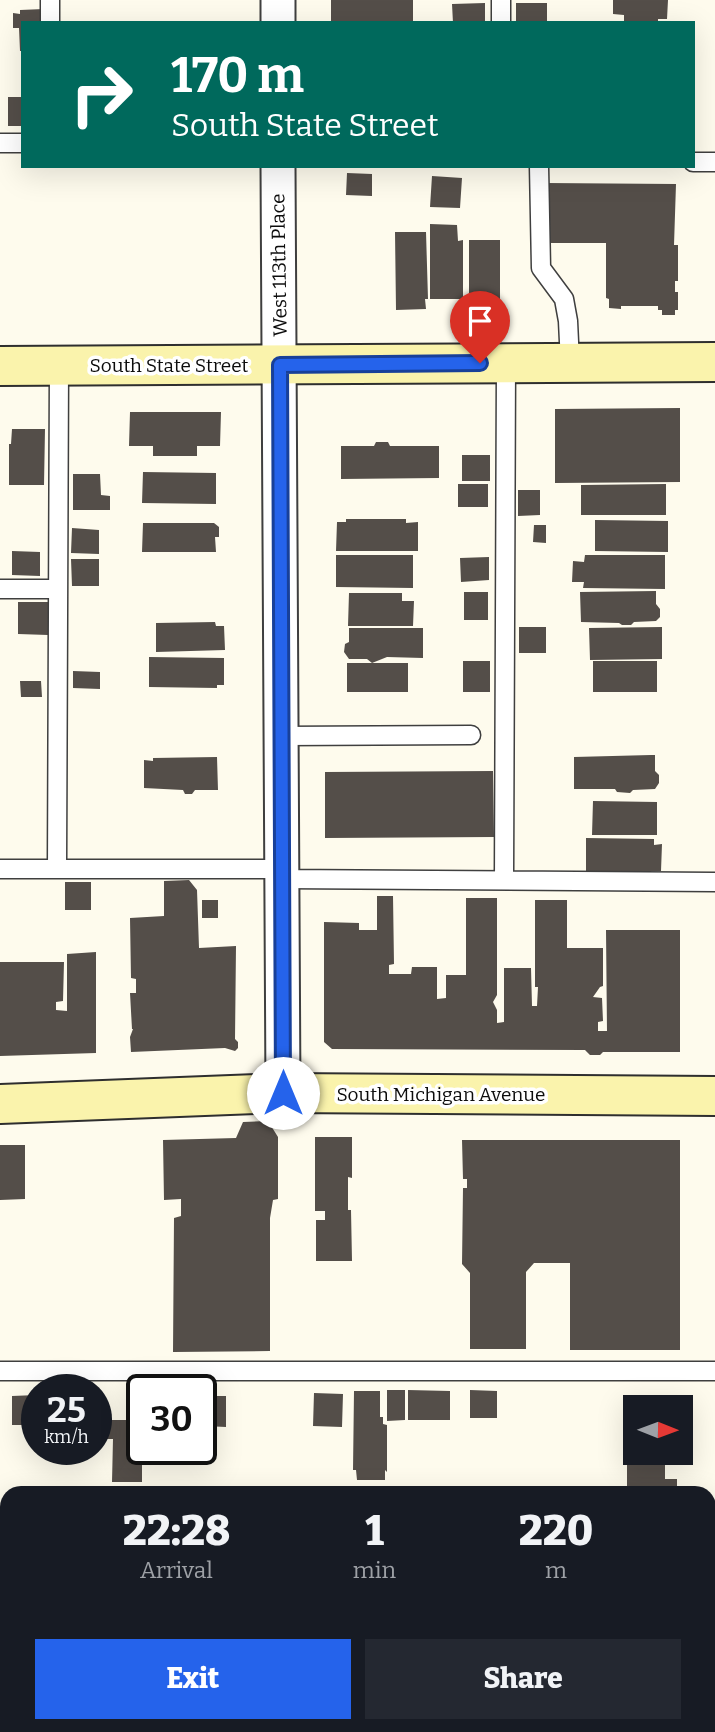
<!DOCTYPE html>
<html lang="en">
<head>
<meta charset="utf-8">
<style>
  body { margin:0; font-family:Bitter,serif; background:#242831; color:#f1f3f6; height:100vh; display:flex; flex-direction:column; font-size:26px; white-space:nowrap }
  * { box-sizing:border-box; margin:0 }
  p { font-size:23px; color:#9ea1a6 }
  .icon { flex:none; width:38px; height:38px; fill:none; stroke:currentColor; stroke-width:2; stroke-linecap:round; stroke-linejoin:round }
  .map { position:relative; flex:1; overflow:hidden }
  .details { position:absolute; left:0px; top:1486px; width:716px; height:247px; display:flex; flex-direction:column; background:#171b24; border-radius:21px 21px 0 0; box-shadow:0 7px 28px #0002 }
  .details>* { flex:none }
  .banner { position:absolute; left:21px; top:21px; width:674px; height:147px; border-radius:0px; box-shadow:0 7px 28px #0002; background:#00695c; color:#fff; overflow:hidden }
  .needle { width:46px; rotate:91deg }
  .controls { position:absolute; left:623px; top:1395px; display:grid; gap:14px }
  .controls a { display:grid; place-items:center; width:70px; height:70px; border-radius:0px; background:#171b24; box-shadow:0 7px 28px #0002; font-size:35px }
  .speed { position:absolute; left:21px; top:1374px; display:flex; gap:14px; font-size:35px; font-weight:700; text-align:center }
  .speed>* { display:grid; place-content:center; width:91px; height:91px; border-radius:50%; background:#171b24; box-shadow:0 7px 28px #0002; line-height:1 }
  .speed small { font-size:18px; font-weight:400 }
  .speed .limit { border:4px solid #111; border-radius:10px; background:#fff; color:#111 }
  .pin { position:absolute; display:grid; place-items:center; width:60px; height:60px; color:#fff; margin:-72px -30px; border-radius:50% 50% 50% 0; rotate:-45deg; box-shadow:0 0 7px #0007 }
  .pin .icon { rotate:45deg }
  .me { position:absolute; width:77px; margin:-38px; rotate:0deg; stroke-linejoin:round; filter:drop-shadow(0 0 5px #0008) }
  .turn { display:flex; align-items:center; gap:24px; height:147px; padding:0 35px; font-size:32px }
  .turn .icon { width:91px; height:91px; stroke-width:2.5 }
  .turn b { display:block; font-size:49px; line-height:60px }
  .eta { display:flex; justify-content:space-evenly; align-items:center; height:119px; text-align:center }
  .eta b { font-size:42px; font-weight:800; line-height:49px }
  .cta { display:flex; gap:14px; margin-top:auto; padding:14px 35px }
  .cta a { flex:1; height:80px; border-radius:0px; background:#2563eb; color:#fff; font-size:28px; font-weight:800; line-height:80px; text-align:center }
  .cta a+a { background:#242831; color:#f1f3f6 }
  .map>svg:first-child { display:block }
</style>
</head>
<body>
<div class="map">
<svg width="715" height="1732" viewBox="0 0 715 1732">
  <rect width="100%" height="100%" fill="#fefbed"/>
  <path fill="#544e49" d="M 331,0 L 413,0 L 413,23 L 331,23 Z
    M 613,0 L 668,0 L 667,19 L 658,19 L 658,23 L 624,23 L 624,15 L 613,14 Z
    M 485,3 L 485,23 L 453,23 L 452,4 Z
    M 516,3 L 547,3 L 547,23 L 516,23 Z
    M 44,9 L 44,23 L 23,23 L 23,51 L 20,51 L 19,28 L 13,28 L 13,13 L 20,14 L 20,10 Z
    M 8,97 L 23,97 L 23,126 L 8,126 Z
    M 347,173 L 372,174 L 372,196 L 346,195 Z
    M 432,176 L 462,178 L 460,208 L 430,207 Z
    M 545,183 L 676,184 L 674,245 L 678,245 L 678,281 L 675,281 L 675,292 L 678,292 L 678,310 L 675,310 L 675,315 L 662,315 L 662,310 L 658,310 L 658,306 L 621,306 L 621,309 L 609,308 L 609,299 L 606,298 L 606,243 L 545,243 Z
    M 430,224 L 457,225 L 458,241 L 463,240 L 463,299 L 430,299 Z
    M 395,232 L 426,232 L 428,299 L 425,299 L 426,309 L 396,310 Z
    M 469,240 L 500,240 L 500,299 L 495,299 L 496,306 L 474,306 L 474,300 L 469,300 Z
    M 680,408 L 680,482 L 555,483 L 555,409 Z
    M 130,412 L 221,412 L 220,446 L 197,446 L 197,456 L 153,456 L 153,446 L 129,446 Z
    M 12,429 L 45,429 L 44,485 L 9,485 L 9,444 L 11,444 Z
    M 376,442 L 388,442 L 390,446 L 439,446 L 439,478 L 341,479 L 341,446 L 374,446 Z
    M 462,455 L 490,455 L 490,481 L 462,481 Z
    M 143,472 L 216,473 L 216,504 L 142,503 Z
    M 73,474 L 100,474 L 101,495 L 110,496 L 110,510 L 73,510 Z
    M 458,484 L 488,484 L 488,507 L 458,507 Z
    M 666,484 L 666,515 L 581,515 L 581,485 Z
    M 518,490 L 540,490 L 540,515 L 518,516 Z
    M 346,519 L 406,519 L 406,523 L 418,522 L 418,551 L 336,551 L 337,522 L 346,522 Z
    M 595,520 L 668,521 L 668,552 L 595,551 Z
    M 143,523 L 214,523 L 219,527 L 219,537 L 215,537 L 216,552 L 142,552 Z
    M 534,525 L 546,525 L 546,543 L 533,542 Z
    M 72,528 L 99,530 L 99,554 L 71,553 Z
    M 12,551 L 40,552 L 40,576 L 12,575 Z
    M 336,555 L 413,555 L 413,588 L 336,587 Z
    M 585,555 L 665,555 L 665,589 L 583,588 L 584,582 L 572,582 L 573,561 L 584,562 Z
    M 489,557 L 489,580 L 461,582 L 460,558 Z
    M 71,559 L 99,559 L 99,586 L 72,586 Z
    M 656,591 L 656,604 L 660,609 L 660,617 L 656,621 L 634,622 L 631,625 L 622,625 L 619,623 L 581,622 L 580,592 Z
    M 464,592 L 488,592 L 488,620 L 464,620 Z
    M 349,593 L 402,593 L 402,601 L 414,601 L 413,626 L 348,626 Z
    M 18,602 L 48,602 L 48,635 L 18,634 Z
    M 215,622 L 216,626 L 224,626 L 225,650 L 156,652 L 156,623 Z
    M 519,627 L 546,627 L 546,653 L 519,653 Z
    M 662,627 L 662,659 L 590,660 L 589,628 Z
    M 349,628 L 423,628 L 423,658 L 387,657 L 372,663 L 367,659 L 349,659 L 344,652 L 345,644 L 349,642 Z
    M 149,657 L 224,658 L 224,685 L 217,685 L 217,688 L 149,687 Z
    M 463,661 L 490,661 L 490,692 L 463,692 Z
    M 593,661 L 657,661 L 657,692 L 593,692 Z
    M 347,663 L 408,663 L 408,692 L 347,692 Z
    M 73,671 L 100,672 L 100,689 L 73,688 Z
    M 20,681 L 41,681 L 42,697 L 21,697 Z
    M 651,755 L 655,755 L 655,771 L 659,775 L 659,783 L 655,789 L 633,790 L 630,793 L 617,792 L 615,789 L 574,789 L 574,757 Z
    M 217,757 L 218,790 L 195,790 L 192,794 L 185,794 L 183,790 L 144,788 L 144,760 L 153,761 L 153,758 Z
    M 493,771 L 494,837 L 325,838 L 325,772 Z
    M 593,801 L 657,802 L 657,835 L 592,835 Z
    M 586,838 L 654,839 L 654,845 L 662,844 L 661,871 L 586,871 Z
    M 189,880 L 197,890 L 199,948 L 236,946 L 235,1039 L 238,1042 L 238,1048 L 235,1051 L 225,1048 L 131,1052 L 130,1037 L 133,1029 L 132,1029 L 130,993 L 136,993 L 136,979 L 131,978 L 130,918 L 164,916 L 164,881 Z
    M 65,882 L 91,882 L 91,910 L 65,910 Z
    M 377,896 L 393,896 L 394,964 L 389,965 L 389,974 L 411,974 L 412,967 L 437,967 L 437,999 L 446,998 L 446,975 L 466,975 L 466,898 L 497,898 L 497,995 L 493,1002 L 497,1010 L 497,1023 L 504,1022 L 504,968 L 531,968 L 532,1006 L 537,1006 L 538,987 L 535,987 L 535,900 L 567,900 L 567,948 L 603,948 L 603,986 L 600,987 L 593,997 L 602,998 L 603,1021 L 598,1022 L 598,1031 L 607,1031 L 606,930 L 680,930 L 680,1052 L 603,1052 L 600,1055 L 590,1055 L 585,1050 L 332,1049 L 324,1042 L 324,922 L 359,923 L 359,930 L 377,930 Z
    M 202,900 L 218,900 L 218,918 L 202,918 Z
    M 96,952 L 96,1053 L 0,1056 L 0,962 L 64,962 L 63,1001 L 56,1002 L 56,1010 L 67,1011 L 67,954 Z
    M 268,1121 L 278,1137 L 278,1199 L 273,1200 L 270,1218 L 270,1351 L 173,1352 L 174,1218 L 181,1216 L 181,1199 L 164,1200 L 163,1140 L 236,1138 L 243,1122 Z
    M 315,1137 L 352,1137 L 352,1178 L 348,1177 L 348,1210 L 351,1210 L 352,1261 L 316,1261 L 316,1220 L 325,1220 L 325,1211 L 315,1211 Z
    M 462,1140 L 680,1140 L 680,1350 L 570,1350 L 570,1263 L 534,1263 L 526,1272 L 526,1349 L 470,1349 L 470,1273 L 462,1264 L 463,1188 L 467,1188 L 467,1179 L 463,1179 Z
    M 0,1145 L 25,1145 L 25,1199 L 0,1200 Z
    M 387,1390 L 405,1390 L 405,1420 L 387,1421 Z
    M 408,1390 L 450,1391 L 450,1420 L 408,1420 Z
    M 470,1390 L 497,1391 L 497,1418 L 470,1418 Z
    M 354,1391 L 380,1391 L 380,1417 L 383,1417 L 383,1424 L 387,1425 L 387,1472 L 385,1470 L 385,1480 L 357,1480 L 356,1470 L 353,1470 Z
    M 314,1393 L 343,1394 L 342,1427 L 313,1426 Z
    M 37,1395 L 37,1425 L 12,1425 L 12,1396 Z
    M 206,1396 L 226,1396 L 226,1427 L 205,1426 Z
    M 108,1420 L 142,1420 L 142,1482 L 112,1482 L 113,1439 L 107,1439 Z
    M 665,1453 L 665,1479 L 677,1479 L 677,1493 L 627,1493 L 627,1454 Z
    M 0,1512 L 7,1512 L 7,1578 L 0,1578 Z
    M 0,1695 L 7,1695 L 7,1726 L 28,1726 L 28,1732 L 0,1732 Z
    M 34,1726 L 61,1726 L 61,1732 L 34,1732 Z
    M 65,1726 L 95,1726 L 95,1732 L 65,1732 Z
    M 132,1726 L 163,1726 L 163,1732 L 132,1732 Z
    M 168,1726 L 196,1726 L 195,1732 L 168,1732 Z
    M 200,1726 L 231,1726 L 231,1732 L 200,1732 Z
    M 243,1726 L 278,1726 L 278,1732 L 243,1732 Z
    M 286,1726 L 314,1726 L 314,1732 L 286,1732 Z
    M 320,1726 L 351,1726 L 351,1732 L 320,1732 Z
    M 390,1726 L 422,1726 L 422,1732 L 390,1732 Z
    M 425,1726 L 458,1726 L 458,1732 L 425,1732 Z
    M 537,1726 L 568,1726 L 568,1732 L 537,1732 Z
    M 574,1726 L 604,1726 L 604,1732 L 574,1732 Z
    M 609,1726 L 640,1726 L 640,1732 L 609,1732 Z
    M 646,1726 L 679,1726 L 679,1732 L 646,1732 Z"/>
  <g fill="none" stroke-linecap="round" stroke-linejoin="round">
    <g stroke="#3f3f3f" stroke-width="21">
      <path id="lane" d="M 50,23 L 50,0
        M 501,23 L 501,0
        M 0,143 L 23,143
        M 693,162 L 715,162
        M 539,166 L 541,268 L 564,299 L 568,321 L 570,363
        M 0,589 L 58,589
        M 282,736 L 471,735
        M 0,869 L 282,869
        M 57,869 L 59,365
        M 282,879 L 715,882
        M 504,880 L 506,363
        M 0,1371 L 715,1371"/>
    </g>
    <g stroke="#3f3f3f" stroke-width="37">
      <path id="street" d="M 278,23 L 278,0
        M 278,166 L 283,1093
        M 709,1641 L 715,1640
        M 0,1647 L 7,1647"/>
    </g>
    <g stroke="#2e2e2e" stroke-width="42">
      <path id="secondary" d="M 0,366 L 715,362
        M 0,1104 L 283,1093 L 715,1096"/>
    </g>
    <use href="#lane" stroke="#fff" stroke-width="18"/>
    <use href="#street" stroke="#fff" stroke-width="33"/>
    <use href="#secondary" stroke="#faf3ac" stroke-width="38"/>
  </g>
  <g fill="none" stroke-linecap="round" stroke-linejoin="round">
    <g stroke="#184099" stroke-width="18">
      <path id="route" d="M 283,1093 L 280,365 L 480,363"/>
    </g>
    <use href="#route" stroke="#2563eb" stroke-width="12"/>
  </g>
  <g text-anchor="middle" dominant-baseline="central" stroke-width="7" stroke-linejoin="round" paint-order="stroke">
    <g font-size="19" fill="#0c0c0c" stroke="#fff">
      <text transform="translate(279 265) rotate(-91)">West 113th Place</text>
      <text x="169" y="365">South State Street</text>
      <text x="441" y="1094">South Michigan Avenue</text>
    </g>
  </g>
</svg>
<div class="controls">
<a><svg class="needle" viewBox="-14 -14 28 28"><path d="M0-13l5 13h-10z" fill="#e53935"/><path d="M0 13l5-13h-10z" fill="#9ea1a6"/></svg></a>
</div>
<div class="speed"><div>25<small>km/h</small></div><div class="limit">30</div></div>
<div class="pin" style="left:480px;top:363px;background:#d93025"><svg class="icon" aria-label="arrive" viewBox="0 0 24 24"><path d="M6 21V4h12l-3 4 3 4H6"/></svg></div>
<svg class="me" style="left:283px;top:1093px" viewBox="-20 -20 40 40"><circle r="19" fill="#fff"/><path d="M0-13L10 11 0 6-10 11z" fill="#2563eb"/></svg>
<div class="banner">
<div class="turn"><svg class="icon" aria-label="right" viewBox="0 0 24 24"><path d="M7 20v-9h11M14 6l5 5-5 5"/></svg><div><b>170 m</b>South State Street</div></div>
</div>
<section class="details">
<div class="eta">
<div><b>22:28</b><p>Arrival</p></div>
<div><b>1</b><p>min</p></div>
<div><b>220</b><p>m</p></div>
</div>
<div class="cta"><a>Exit</a><a>Share</a></div>
</section>
</div>
</body>
</html>
